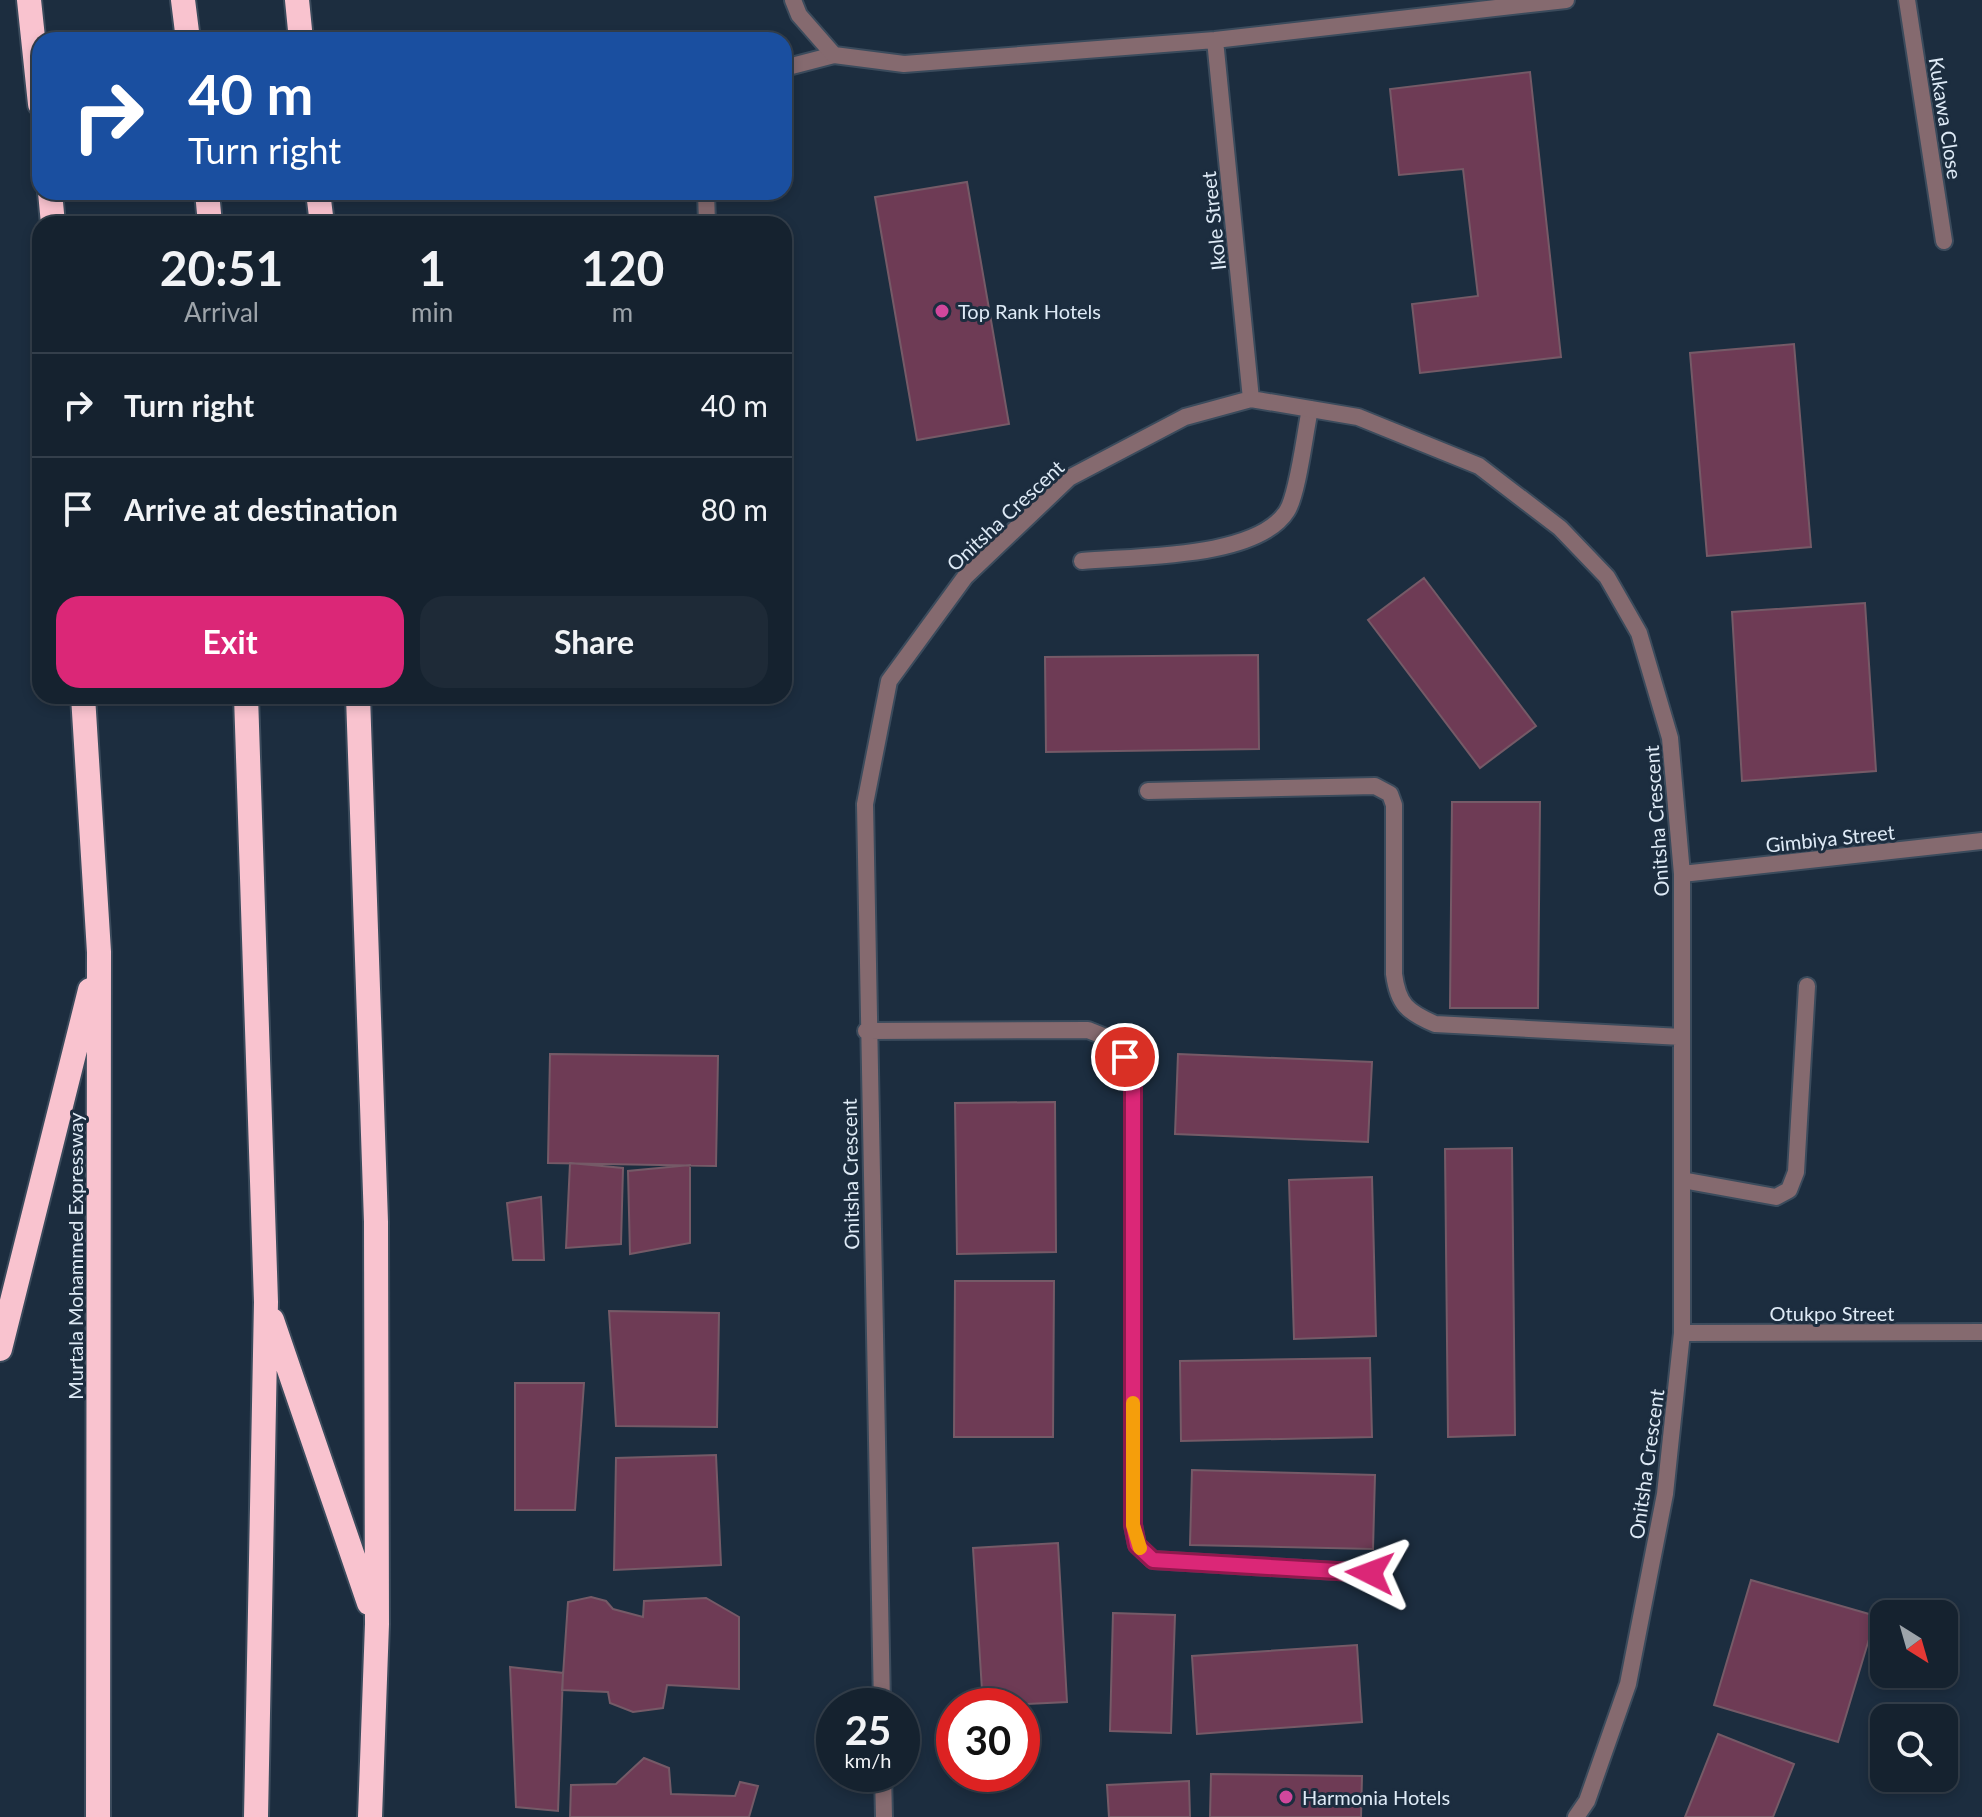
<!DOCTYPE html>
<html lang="en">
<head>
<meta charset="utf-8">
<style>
  body { margin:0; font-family:Lato,sans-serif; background:#1e2a37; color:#f1f3f6; height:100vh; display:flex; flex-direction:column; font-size:30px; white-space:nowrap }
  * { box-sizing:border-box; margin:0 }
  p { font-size:26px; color:#9da4aa }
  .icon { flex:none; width:44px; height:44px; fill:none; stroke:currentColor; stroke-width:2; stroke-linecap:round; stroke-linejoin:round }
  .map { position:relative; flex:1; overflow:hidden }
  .panel { position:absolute; left:32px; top:216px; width:760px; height:488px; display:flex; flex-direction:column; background:#15222f; border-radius:24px; box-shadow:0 4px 12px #0003,0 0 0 2px #343f4b }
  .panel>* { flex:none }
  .hud { position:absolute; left:32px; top:32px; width:760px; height:168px; border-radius:24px; box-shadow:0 4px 12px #0003,0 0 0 2px #343f4b; background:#1a4fa0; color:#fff; overflow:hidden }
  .needle { width:52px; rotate:143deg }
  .tools { position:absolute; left:1870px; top:1600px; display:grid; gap:16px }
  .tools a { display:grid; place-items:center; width:88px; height:88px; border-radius:16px; background:#15222f; box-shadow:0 4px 12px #0003,0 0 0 2px #343f4b; font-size:40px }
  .speed { position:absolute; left:816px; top:1688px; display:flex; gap:16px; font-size:40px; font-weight:700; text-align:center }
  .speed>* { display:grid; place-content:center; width:104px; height:104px; border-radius:50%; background:#15222f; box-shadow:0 4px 12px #0003,0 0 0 2px #343f4b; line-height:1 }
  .speed small { font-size:20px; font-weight:400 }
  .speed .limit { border:12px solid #d22; background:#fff; color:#111 }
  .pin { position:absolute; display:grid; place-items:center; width:68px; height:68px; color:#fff; margin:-34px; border:4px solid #fff; border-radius:50%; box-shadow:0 2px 8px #0007 }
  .me { position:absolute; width:88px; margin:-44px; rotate:273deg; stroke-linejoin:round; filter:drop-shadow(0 0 6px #0008) }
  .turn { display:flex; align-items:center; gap:28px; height:168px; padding:0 24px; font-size:36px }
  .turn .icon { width:104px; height:104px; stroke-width:2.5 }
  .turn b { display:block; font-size:56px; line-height:68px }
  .eta { display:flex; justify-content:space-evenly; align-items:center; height:136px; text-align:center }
  .eta b { font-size:48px; font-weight:700; line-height:56px }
  .primary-button { display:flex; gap:16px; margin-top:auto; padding:16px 24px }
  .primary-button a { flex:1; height:92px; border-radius:24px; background:#db2777; color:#fff; font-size:32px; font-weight:700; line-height:92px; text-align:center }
  .primary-button a+a { background:#1e2a37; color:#f1f3f6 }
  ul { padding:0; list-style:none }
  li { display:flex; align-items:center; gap:24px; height:104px; padding:0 24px; border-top:2px solid #343f4b }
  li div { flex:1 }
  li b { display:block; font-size:30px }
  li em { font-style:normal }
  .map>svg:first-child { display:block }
</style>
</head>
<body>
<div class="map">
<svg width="1982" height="1817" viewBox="0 0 1982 1817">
  <rect width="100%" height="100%" fill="#1c2d3f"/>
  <path fill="#6e3b55" stroke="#755a67" stroke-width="2" d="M 1530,72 L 1561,357 L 1420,373 L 1412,304 L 1478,296 L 1463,169 L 1399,175 L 1390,89 Z
    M 967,182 L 1009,424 L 917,440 L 875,197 Z
    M 1794,344 L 1811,547 L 1707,556 L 1690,353 Z
    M 1424,578 L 1536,726 L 1480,768 L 1368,620 Z
    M 1865,603 L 1876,771 L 1742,781 L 1732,612 Z
    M 1258,655 L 1259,749 L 1046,752 L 1045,657 Z
    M 1452,802 L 1540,802 L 1538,1008 L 1450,1008 Z
    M 550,1054 L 718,1056 L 716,1166 L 548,1163 Z
    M 1178,1054 L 1372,1062 L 1368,1142 L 1175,1134 Z
    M 1055,1102 L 1056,1252 L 957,1254 L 955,1103 Z
    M 1512,1148 L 1515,1435 L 1448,1437 L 1445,1149 Z
    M 570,1163 L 623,1168 L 621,1244 L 566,1248 Z
    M 690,1165 L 690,1243 L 630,1254 L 628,1171 Z
    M 1372,1177 L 1376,1336 L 1294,1339 L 1289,1180 Z
    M 541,1197 L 544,1260 L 513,1260 L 507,1203 Z
    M 955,1281 L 1054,1281 L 1053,1437 L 954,1437 Z
    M 609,1311 L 719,1313 L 717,1427 L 616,1426 Z
    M 1370,1358 L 1372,1437 L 1181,1441 L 1180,1361 Z
    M 515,1383 L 584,1383 L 575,1510 L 515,1510 Z
    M 716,1455 L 721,1565 L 614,1570 L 616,1458 Z
    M 1192,1470 L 1375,1475 L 1373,1549 L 1190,1545 Z
    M 1058,1543 L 1067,1702 L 983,1706 L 973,1548 Z
    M 1751,1580 L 1876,1616 L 1838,1742 L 1714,1705 Z
    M 591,1597 L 606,1601 L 613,1609 L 643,1617 L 644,1601 L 706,1598 L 739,1617 L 739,1689 L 667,1685 L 663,1708 L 633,1712 L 610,1703 L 608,1692 L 562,1690 L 568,1602 Z
    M 1113,1613 L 1175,1615 L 1171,1733 L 1110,1731 Z
    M 1357,1645 L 1362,1722 L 1197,1734 L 1192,1656 Z
    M 510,1667 L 563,1673 L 558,1811 L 516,1807 Z
    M 1718,1734 L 1794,1764 L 1773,1817 L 1685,1817 Z
    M 644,1758 L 669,1768 L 671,1794 L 735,1796 L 740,1782 L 758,1786 L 749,1817 L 570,1817 L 571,1785 L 616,1784 Z
    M 1211,1774 L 1362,1776 L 1361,1817 L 1210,1817 Z
    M 1189,1781 L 1190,1817 L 1109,1817 L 1107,1785 Z"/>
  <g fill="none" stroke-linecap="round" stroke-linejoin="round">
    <g stroke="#3b4b5c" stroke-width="20">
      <path id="lane" d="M 784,68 L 834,55
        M 706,192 L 707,224
        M 1082,561 C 1135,556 1257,559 1287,511 C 1298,494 1305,432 1310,409
        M 1682,1180 L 1776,1197 L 1789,1190 L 1796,1172 L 1807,986"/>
    </g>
    <g stroke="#3b4b5c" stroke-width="20">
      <path id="street" d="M 793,0 L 799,15 L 834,55 L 904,64 L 1215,40 L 1566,0
        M 1907,0 L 1944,241
        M 1215,40 L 1251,399
        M 1148,791 L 1375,786 L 1390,794 L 1394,805 L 1394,974 C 1398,1004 1407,1012 1435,1024 L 1682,1037
        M 1682,874 L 1982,841
        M 866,1031 L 1088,1030 L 1118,1042 L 1133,1072 L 1133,1525 L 1137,1545 L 1153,1560 L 1370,1573
        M 1682,1333 L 1982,1332
        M 882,1706 L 865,804 L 889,681 L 965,577 L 1069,478 L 1185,417 L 1251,399 L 1358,417 L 1479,466 L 1560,528 L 1607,577 L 1639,633 L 1670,738 L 1682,874 L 1682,1333 L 1665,1494 L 1628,1684 L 1587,1801 L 1576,1817
        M 883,1774 L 884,1817"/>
    </g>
    <g stroke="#3b4b5c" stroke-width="28">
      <path id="highway" d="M 29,0 L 40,104
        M 183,0 L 188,40
        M 297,0 L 301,40
        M 50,192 L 53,224
        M 207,192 L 210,224
        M 318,192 L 322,224
        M 83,696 L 99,952 L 98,1817
        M 246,696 L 266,1302 L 256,1817
        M 358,696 L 376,1222 L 377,1624 L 370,1817
        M 272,1320 L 369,1603
        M 0,1349 L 90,990"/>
    </g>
    <use href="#lane" stroke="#856a6f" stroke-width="16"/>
    <use href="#street" stroke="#856a6f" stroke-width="16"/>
    <use href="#highway" stroke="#f9c3cf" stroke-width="24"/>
  </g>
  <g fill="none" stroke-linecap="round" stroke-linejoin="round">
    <g stroke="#8e194d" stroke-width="20">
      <path id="route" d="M 1125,1057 L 1133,1072 L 1133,1525 L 1137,1545 L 1153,1560 L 1370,1573"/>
    </g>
    <use href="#route" stroke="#db2777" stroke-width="14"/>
    <path stroke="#f59e0b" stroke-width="14" d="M 1133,1403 L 1133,1525 L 1140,1548"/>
  </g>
  <g fill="#d1479c" stroke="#1c2d3f" stroke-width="3">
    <circle cx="942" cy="311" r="8"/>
    <circle cx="1286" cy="1797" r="8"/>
  </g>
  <g text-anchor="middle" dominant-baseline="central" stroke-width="6" stroke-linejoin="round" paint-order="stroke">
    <g font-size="20" fill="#deeaf6" stroke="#1c2d3f">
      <text transform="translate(1946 118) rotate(81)">Kukawa Close</text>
      <text transform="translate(1213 221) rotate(-96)">Ikole Street</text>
      <text transform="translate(1005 515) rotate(-43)">Onitsha Crescent</text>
      <text transform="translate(1656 821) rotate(-94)">Onitsha Crescent</text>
      <text transform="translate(1830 838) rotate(-6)">Gimbiya Street</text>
      <text transform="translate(850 1174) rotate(-91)">Onitsha Crescent</text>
      <text transform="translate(75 1256) rotate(-90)">Murtala Mohammed Expressway</text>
      <text x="1832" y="1313">Otukpo Street</text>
      <text transform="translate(1646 1464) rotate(-82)">Onitsha Crescent</text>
    </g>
    <g font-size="20" fill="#deeaf6" stroke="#1c2d3f" text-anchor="start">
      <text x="958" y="311">Top Rank Hotels</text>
      <text x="1302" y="1797">Harmonia Hotels</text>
    </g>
  </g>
</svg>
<div class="tools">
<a><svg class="needle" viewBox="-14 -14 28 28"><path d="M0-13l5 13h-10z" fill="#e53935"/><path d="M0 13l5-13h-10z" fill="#9da4aa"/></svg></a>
<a><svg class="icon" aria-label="search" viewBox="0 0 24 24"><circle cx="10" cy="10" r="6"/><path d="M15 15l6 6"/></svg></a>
</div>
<div class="speed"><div>25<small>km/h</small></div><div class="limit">30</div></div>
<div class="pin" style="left:1125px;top:1057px;background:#d93025"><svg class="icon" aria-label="arrive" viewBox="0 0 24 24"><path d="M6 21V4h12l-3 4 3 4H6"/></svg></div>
<svg class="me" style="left:1370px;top:1573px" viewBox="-20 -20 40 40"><path d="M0-17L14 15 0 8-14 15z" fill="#db2777" stroke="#fff" stroke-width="4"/></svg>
<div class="hud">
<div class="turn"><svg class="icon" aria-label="right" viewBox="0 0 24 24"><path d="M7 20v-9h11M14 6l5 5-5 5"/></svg><div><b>40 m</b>Turn right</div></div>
</div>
<section class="panel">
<div class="eta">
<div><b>20:51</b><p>Arrival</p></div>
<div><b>1</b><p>min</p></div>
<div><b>120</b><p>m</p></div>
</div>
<ul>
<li><svg class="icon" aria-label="right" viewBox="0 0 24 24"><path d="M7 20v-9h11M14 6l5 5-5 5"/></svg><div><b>Turn right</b></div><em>40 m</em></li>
<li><svg class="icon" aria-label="arrive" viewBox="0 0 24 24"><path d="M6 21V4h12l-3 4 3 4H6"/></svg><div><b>Arrive at destination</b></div><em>80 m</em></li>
</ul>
<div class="primary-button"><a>Exit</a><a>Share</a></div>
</section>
</div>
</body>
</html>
